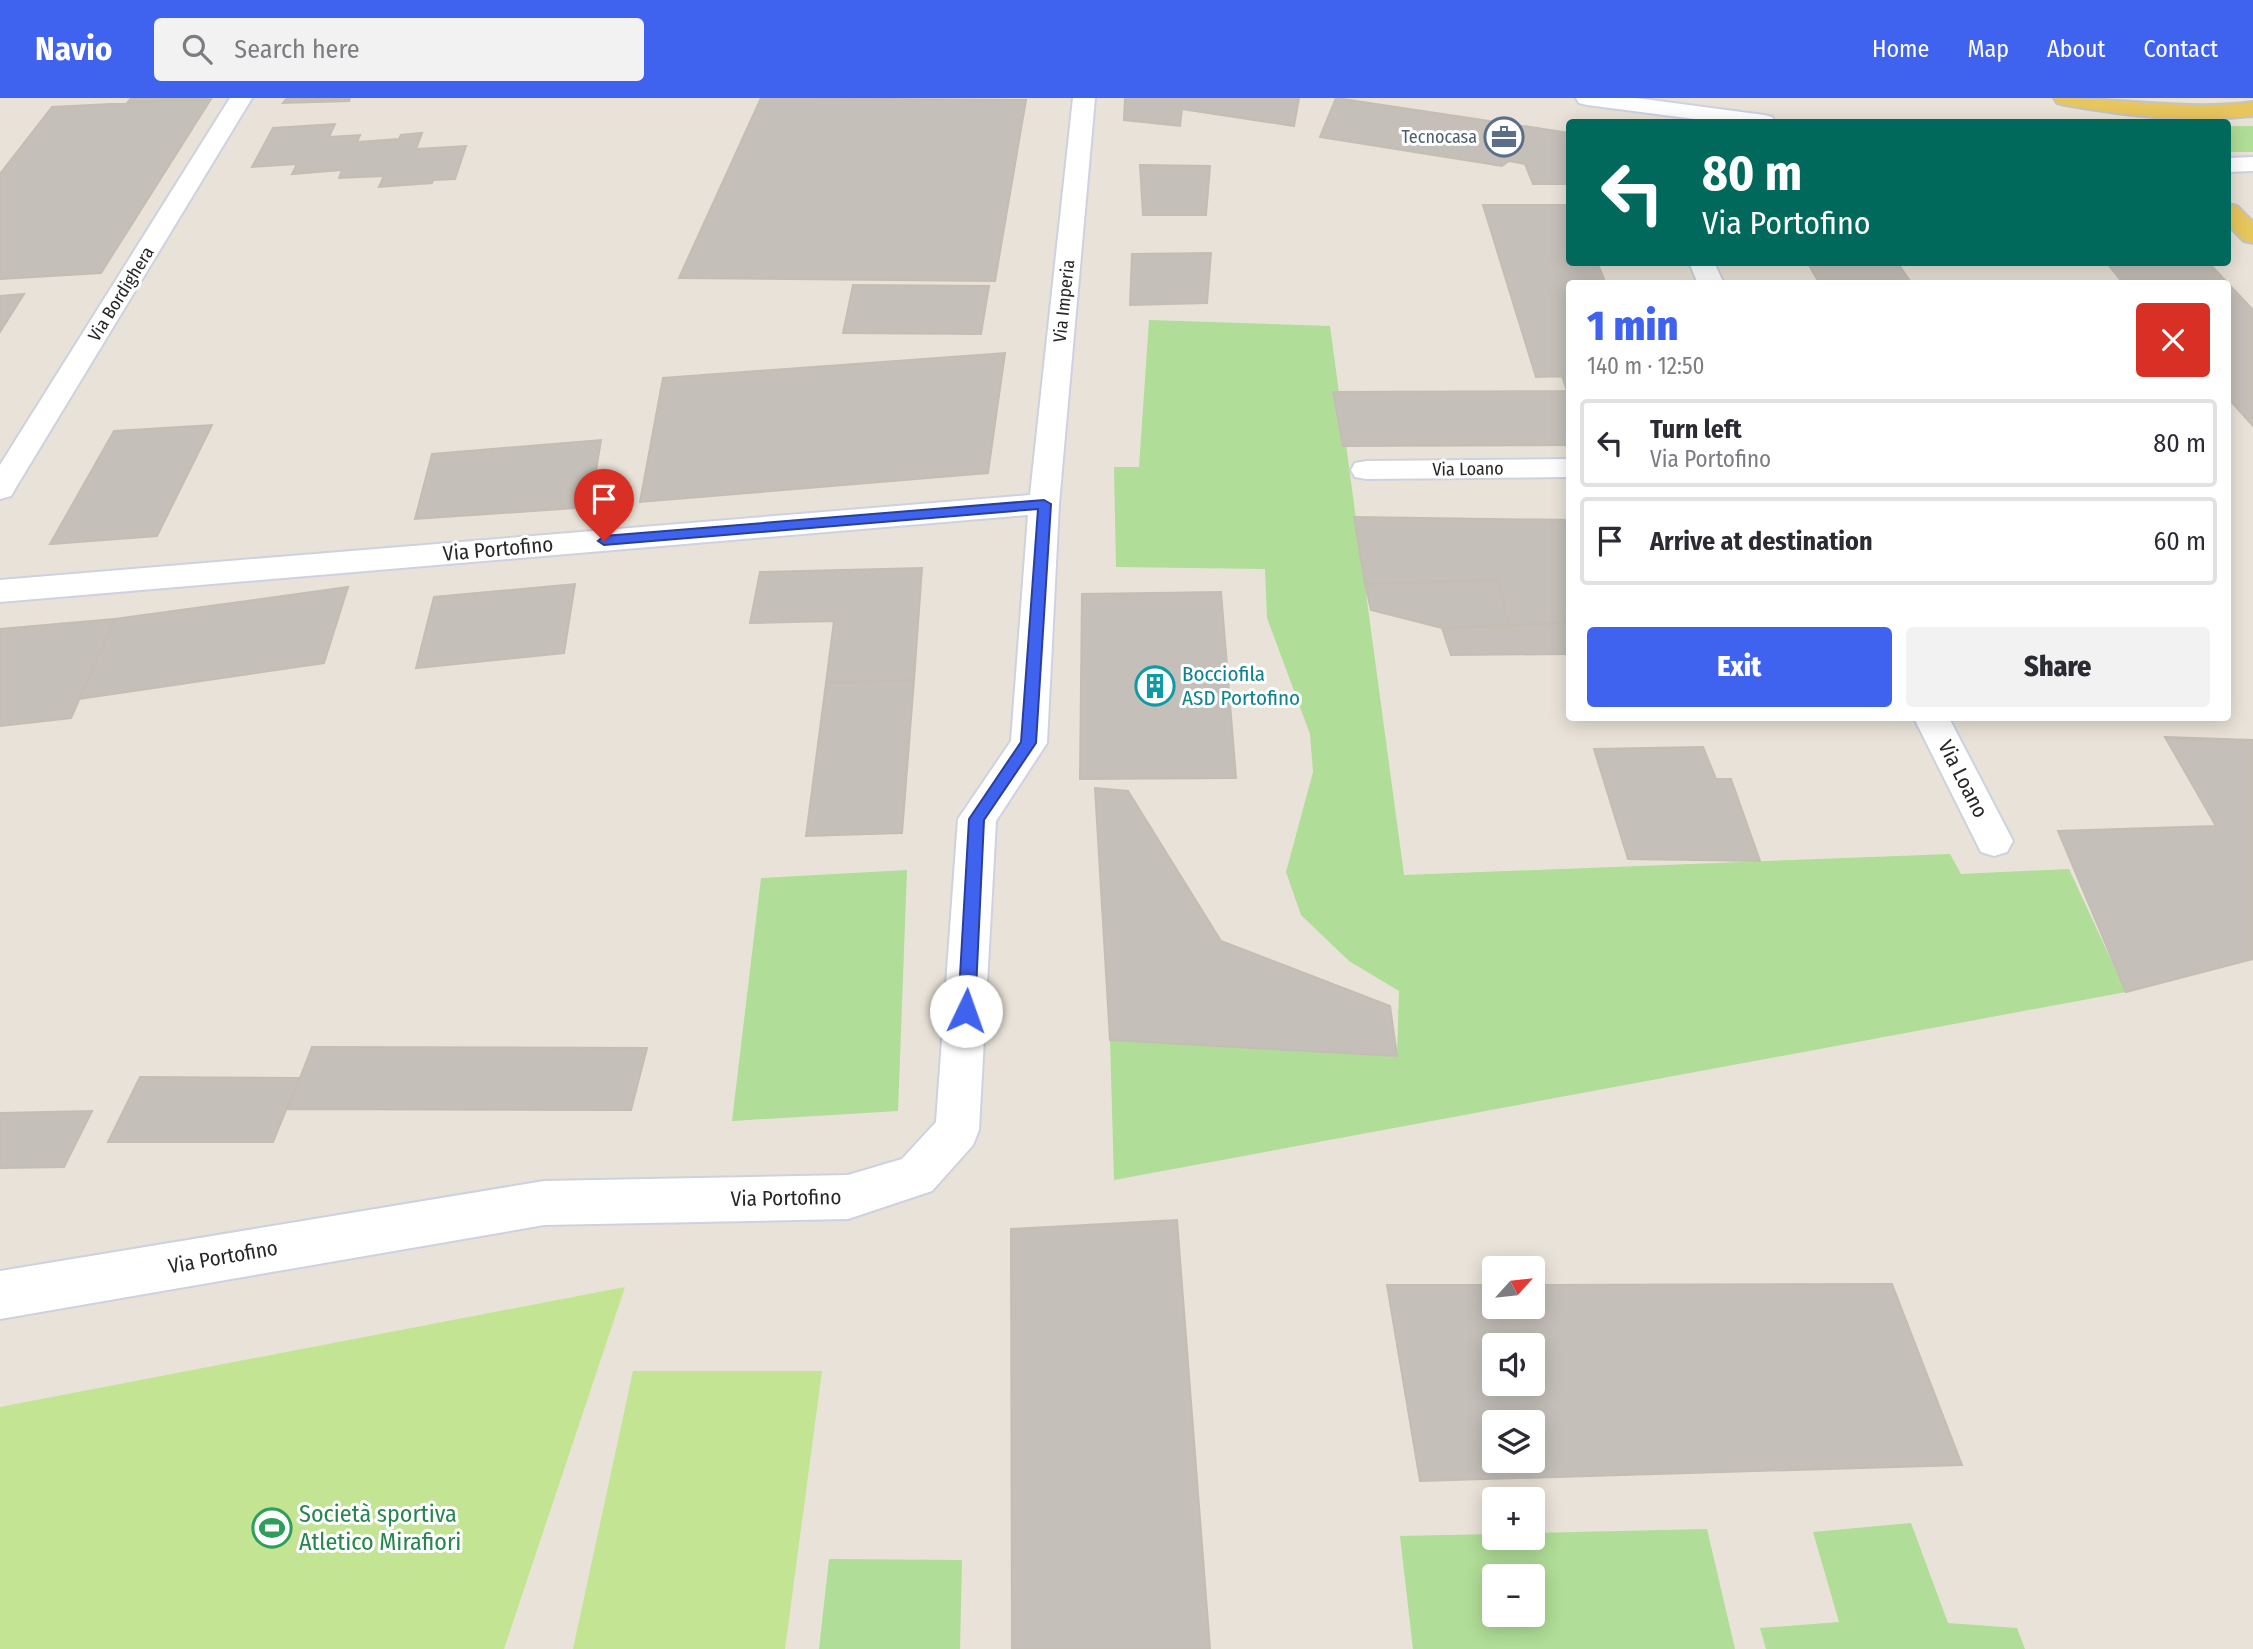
<!DOCTYPE html>
<html lang="en">
<head>
<meta charset="utf-8">
<style>
  body { margin:0; font-family:"Fira Sans Condensed",sans-serif; background:#f2f2f3; color:#2b2b33; height:100vh; display:flex; flex-direction:column; font-size:26px; white-space:nowrap }
  * { box-sizing:border-box; margin:0 }
  p { font-size:23px; color:#7c7c81 }
  .icon { flex:none; width:38px; height:38px; fill:none; stroke:currentColor; stroke-width:2; stroke-linecap:round; stroke-linejoin:round }
  .map { position:relative; flex:1; overflow:hidden }
  .panel { position:absolute; left:1566px; top:182px; width:665px; height:441px; display:flex; flex-direction:column; background:#fff; border-radius:7px; box-shadow:0 4px 18px #0003 }
  .panel>* { flex:none }
  .guide { position:absolute; left:1566px; top:21px; width:665px; height:147px; border-radius:7px; box-shadow:0 4px 18px #0003; background:#00695c; color:#fff; overflow:hidden }
  .needle { width:46px; rotate:63deg }
  .buttons { position:absolute; left:1482px; top:1158px; display:grid; gap:14px }
  .buttons a { display:grid; place-items:center; width:63px; height:63px; border-radius:7px; background:#fff; box-shadow:0 4px 18px #0003; font-size:35px }
  .pin { position:absolute; display:grid; place-items:center; width:60px; height:60px; color:#fff; margin:-72px -30px; border-radius:50% 50% 50% 0; rotate:-45deg; box-shadow:0 0 7px #0007 }
  .pin .icon { rotate:45deg }
  .me { position:absolute; width:77px; margin:-38px; rotate:3deg; stroke-linejoin:round; filter:drop-shadow(0 0 5px #0008) }
  .turn { display:flex; align-items:center; gap:24px; height:147px; padding:0 21px; font-size:32px }
  .turn .icon { width:91px; height:91px; stroke-width:2.5 }
  .turn b { display:block; font-size:49px; line-height:60px }
  .round { display:grid; place-items:center; flex:none; width:74px; height:74px; border-radius:7px; background:#f2f2f3 }
  .headline { display:flex; align-items:center; justify-content:space-between; height:119px; padding:0 21px }
  h1 { font-size:42px; font-weight:800; line-height:52px; color:#3f62ef }
  .action { display:flex; gap:14px; margin-top:auto; padding:14px 21px }
  .action a { flex:1; height:80px; border-radius:7px; background:#3f62ef; color:#fff; font-size:28px; font-weight:800; line-height:80px; text-align:center }
  .action a+a { background:#f2f2f3; color:#2b2b33 }
  ul { padding:0; list-style:none }
  li { display:flex; align-items:center; gap:21px; height:88px; margin:0 14px 10px; padding:0 7px; border:4px solid #e1e1e2; border-radius:7px }
  li div { flex:1 }
  li b { display:block; font-size:26px }
  li em { font-style:normal }
  header { display:flex; align-items:center; gap:42px; box-sizing:border-box; height:98px; padding:0 35px; background:#3f62ef; color:#fff }
  header strong { font-size:33px }
  nav { display:flex; gap:38px; margin-inline-start:auto; font-size:24px }
  .search { width:490px; height:63px; background:#f2f2f3; display:flex; align-items:center; gap:18px; box-sizing:border-box; padding:0 24px; border-radius:7px; color:#7c7c81; font-size:26px }
  .map>svg:first-child { display:block }
</style>
</head>
<body>
<header>
<strong>Navio</strong>
<div class="search"><svg class="icon" aria-label="search" viewBox="0 0 24 24"><circle cx="10" cy="10" r="6"/><path d="M15 15l6 6"/></svg>Search here</div>
<nav><a>Home</a><a>Map</a><a>About</a><a>Contact</a></nav>
</header>
<div class="map">
<svg width="2253" height="1551" viewBox="0 0 2253 1551">
  <rect width="100%" height="100%" fill="#e9e2d8"/>
  <path fill="#b0dd97" fill-rule="evenodd" d="M 2228,28 L 2253,28 L 2253,54 L 2228,54 Z
    M 1149,222 L 1330,228 L 1404,777 L 1950,756 L 1961,776 L 2069,771 L 2126,894 L 1114,1082 L 1110,942 L 1397,958 L 1399,893 L 1349,863 L 1301,817 L 1286,774 L 1313,674 L 1310,636 L 1267,520 L 1265,471 L 1116,469 L 1114,369 L 1139,369 Z
    M 907,772 L 898,1013 L 732,1023 L 761,780 Z
    M 1911,1425 L 1948,1525 L 2017,1530 L 2025,1551 L 1766,1551 L 1760,1530 L 1839,1524 L 1813,1434 Z
    M 1707,1431 L 1735,1551 L 1413,1551 L 1400,1438 L 1494,1436 L 1494,1440 L 1533,1440 L 1533,1435 ZM 1494,1479 L 1533,1479 L 1533,1517 L 1494,1517 Z
    M 829,1461 L 962,1462 L 960,1551 L 819,1551 Z"/>
  <path fill="#c3e493" d="M 625,1189 L 504,1551 L 0,1551 L 0,1309 Z
    M 633,1273 L 822,1273 L 785,1551 L 573,1551 Z"/>
  <path fill="#c4bfb8" stroke="#c4bdb3" stroke-width="2" fill-rule="evenodd" d="M 131,0 L 211,0 L 127,5 Z
    M 287,0 L 350,0 L 349,3 L 283,5 Z
    M 761,0 L 1026,2 L 995,183 L 679,180 Z
    M 1125,0 L 1299,0 L 1294,28 L 1182,11 L 1180,28 L 1124,22 Z
    M 1336,0 L 1570,35 L 1570,86 L 1533,86 L 1525,66 L 1509,63 L 1502,68 L 1320,39 Z
    M 211,1 L 101,175 L 0,181 L 0,76 L 52,9 Z
    M 335,26 L 329,39 L 360,37 L 357,44 L 399,41 L 401,37 L 422,35 L 416,51 L 466,48 L 455,81 L 433,82 L 432,85 L 379,89 L 384,78 L 339,80 L 342,72 L 292,76 L 297,66 L 252,69 L 273,30 Z
    M 1140,67 L 1210,68 L 1206,117 L 1143,117 Z
    M 1483,107 L 1570,107 L 1570,164 L 1597,164 L 1606,186 L 1570,186 L 1570,278 L 1536,279 Z
    M 1211,155 L 1207,205 L 1130,207 L 1132,156 Z
    M 1807,164 L 1897,164 L 1912,186 L 1820,186 Z
    M 2106,164 L 2208,164 L 2253,212 L 2253,328 L 2228,300 L 2228,186 L 2124,186 Z
    M 853,187 L 989,188 L 981,236 L 843,235 Z
    M 24,196 L 0,234 L 0,198 Z
    M 1005,255 L 988,375 L 640,404 L 663,280 Z
    M 1562,278 L 1570,278 L 1570,347 L 1343,348 L 1333,294 L 1567,293 Z
    M 212,327 L 157,438 L 50,446 L 114,333 Z
    M 601,342 L 590,409 L 415,421 L 432,356 Z
    M 1354,419 L 1570,422 L 1570,525 L 1508,527 L 1499,481 L 1365,486 Z
    M 922,470 L 914,582 L 826,585 L 834,523 L 750,525 L 760,474 Z
    M 1499,483 L 1508,527 L 1442,530 L 1371,512 L 1365,486 Z
    M 575,486 L 564,555 L 416,570 L 434,499 Z
    M 348,489 L 324,565 L 79,601 L 115,521 Z
    M 1221,494 L 1236,680 L 1080,681 L 1082,496 Z
    M 115,521 L 71,620 L 0,628 L 0,531 Z
    M 1570,525 L 1570,556 L 1451,557 L 1442,530 Z
    M 914,582 L 902,735 L 806,738 L 826,585 Z
    M 2165,639 L 2253,642 L 2253,861 L 2126,894 L 2058,733 L 2216,728 Z
    M 1703,649 L 1716,681 L 1731,681 L 1760,763 L 1628,761 L 1594,651 Z
    M 1095,690 L 1128,693 L 1221,843 L 1390,908 L 1397,958 L 1110,942 Z
    M 312,949 L 647,950 L 631,1012 L 288,1011 Z
    M 140,979 L 299,980 L 273,1044 L 108,1044 Z
    M 92,1013 L 64,1069 L 0,1070 L 0,1015 Z
    M 1177,1122 L 1210,1551 L 1012,1551 L 1011,1131 Z
    M 1892,1186 L 1962,1367 L 1420,1383 L 1387,1187 L 1494,1187 L 1494,1209 L 1533,1209 L 1533,1187 ZM 1494,1248 L 1533,1248 L 1533,1286 L 1494,1286 ZM 1494,1325 L 1533,1325 L 1533,1363 L 1494,1363 Z"/>
  <g fill="none" stroke-linecap="round" stroke-linejoin="round">
    <g stroke="#ced1df" stroke-width="4">
      <path id="minor" d="M 230,0 L 252,0 L 15,391 L 11,398 L 0,401 L 0,367 Z
        M 1073,0 L 1095,0 L 1059,406 L 1047,645 L 996,723 L 979,1032 L 973,1047 L 932,1093 L 848,1121 L 544,1127 L 0,1221 L 0,1173 L 544,1083 L 848,1077 L 902,1061 L 936,1024 L 958,721 L 1011,643 L 1028,417 L 0,504 L 0,482 L 1030,397 Z
        M 1576,0 L 1636,0 L 1764,17 L 1772,19 L 1775,24 L 1718,24 L 1587,7 L 1579,5 Z
        M 2253,59 L 2253,73 L 2228,74 L 2228,60 Z
        M 1689,164 L 1714,164 L 1724,186 L 1698,186 Z
        M 1570,361 L 1570,379 L 1366,381 L 1355,379 L 1351,372 L 1355,365 L 1366,363 Z
        M 1914,620 L 1949,620 L 2013,743 L 2007,754 L 1994,758 L 1981,754 Z"/>
    </g>
    <g stroke="#c3c3c3" stroke-width="4">
      <path id="major" d="M 2054,0 C 2121,0 2186,13 2253,4 L 2253,18 C 2189,25 2128,18 2065,7 L 2057,5 Z
        M 2228,106 L 2237,108 L 2253,124 L 2253,145 L 2244,143 L 2228,127 Z"/>
    </g>
    <use href="#minor" fill="#fff" fill-rule="evenodd"/>
    <use href="#major" fill="#e8c65e" fill-rule="evenodd"/>
  </g>
  <path fill="#3f62ef" stroke="#29409b" stroke-width="2" d="M 1044,402 L 1051,406 L 1036,645 L 984,722 L 975,913 L 972,918 L 966,920 L 960,918 L 958,913 L 969,721 L 1021,644 L 1038,411 L 604,447 L 598,443 L 604,438 Z"/>
  <defs>
    <g id="office-ring" transform="scale(2.0125)"><circle r="9.5" fill="#fff" stroke="#5c6f8a" stroke-width="1.5"/><path d="M-6-3h4V-5.5h4V-3h4V5H-6ZM-1-4.5V-3h2v-1.5ZM-6 0V1H6V0Z" fill="#5c6f8a"/></g>
    <g id="building-ring" transform="scale(2.0125)"><circle r="9.5" fill="#fff" stroke="#0f9aa8" stroke-width="1.5"/><path d="M-4-6H4V6H1V3H-1V6H-4ZM-2.5-4.3h1.7v1.8h-1.7ZM.8-4.3h1.7v1.8H.8ZM-2.5-1h1.7V.8h-1.7ZM.8-1h1.7V.8H.8Z" fill="#0f9aa8"/></g>
    <g id="stadium-ring" transform="scale(2.0125)"><circle r="9.5" fill="#fff" stroke="#2e9e5b" stroke-width="1.5"/><path d="M0-5a6.5 5 0 1 0 0 10a6.5 5 0 1 0 0-10ZM-3.5-1.8h7v3.6h-7Z" fill="#2e9e5b"/></g>
  </defs>
  <g fill-rule="evenodd">
    <use href="#office-ring" x="1504" y="39"/>
    <use href="#building-ring" x="1155" y="588"/>
    <use href="#stadium-ring" x="272" y="1430"/>
  </g>
  <g text-anchor="middle" dominant-baseline="central" stroke-width="6" stroke-linejoin="round" paint-order="stroke">
    <g font-size="18" fill="#4e5e75" stroke="#fff" text-anchor="end">
      <text x="1477" y="39">Tecnocasa</text>
    </g>
    <g font-size="18" fill="#272727" stroke="#fff">
      <text transform="translate(121 196) rotate(-58)">Via Bordighera</text>
      <text transform="translate(1064 203) rotate(-84)">Via Imperia</text>
      <text transform="translate(1468 371) rotate(-1)">Via Loano</text>
    </g>
    <g font-size="21" fill="#272727" stroke="#fff">
      <text transform="translate(498 451) rotate(-5)">Via Portofino</text>
      <text transform="translate(1963 681) rotate(63)">Via Loano</text>
      <text transform="translate(786 1100) rotate(-1)">Via Portofino</text>
      <text transform="translate(223 1159) rotate(-10)">Via Portofino</text>
    </g>
    <g font-size="21" fill="#0d838f" stroke="#fff" text-anchor="start">
      <text x="1182" y="576">Bocciofila<tspan x="1182" dy="24">ASD Portofino</tspan></text>
    </g>
    <g font-size="24" fill="#27864d" stroke="#fff" text-anchor="start">
      <text x="299" y="1416">Società sportiva<tspan x="299" dy="28">Atletico Mirafiori</tspan></text>
    </g>
  </g>
</svg>
<div class="buttons">
<a><svg class="needle" viewBox="-14 -14 28 28"><path d="M0-13l5 13h-10z" fill="#e53935"/><path d="M0 13l5-13h-10z" fill="#7c7c81"/></svg></a>
<a><svg class="icon" aria-label="sound" viewBox="0 0 24 24"><path d="M4 9h4l5-4v14l-5-4H4zM17 9q2 3 0 6"/></svg></a>
<a><svg class="icon" aria-label="layers" viewBox="0 0 24 24"><path d="M12 4l9 5-9 5-9-5zM3 14l9 5 9-5"/></svg></a>
<a>+</a>
<a>−</a>
</div>
<div class="pin" style="left:604px;top:443px;background:#d93025"><svg class="icon" aria-label="arrive" viewBox="0 0 24 24"><path d="M6 21V4h12l-3 4 3 4H6"/></svg></div>
<svg class="me" style="left:966px;top:913px" viewBox="-20 -20 40 40"><circle r="19" fill="#fff"/><path d="M0-13L10 11 0 6-10 11z" fill="#3f62ef"/></svg>
<div class="guide">
<div class="turn"><svg class="icon" aria-label="left" viewBox="0 0 24 24"><path d="M17 20v-9H6M10 6l-5 5 5 5"/></svg><div><b>80 m</b>Via Portofino</div></div>
</div>
<section class="panel">
<div class="headline"><div><h1>1 min</h1><p>140 m · 12:50</p></div><a class="round" style="background:#d93025;color:#fff"><svg class="icon" aria-label="close" viewBox="0 0 24 24"><path d="M6 6l12 12M18 6L6 18"/></svg></a></div>
<ul>
<li><svg class="icon" aria-label="left" viewBox="0 0 24 24"><path d="M17 20v-9H6M10 6l-5 5 5 5"/></svg><div><b>Turn left</b><p>Via Portofino</p></div><em>80 m</em></li>
<li><svg class="icon" aria-label="arrive" viewBox="0 0 24 24"><path d="M6 21V4h12l-3 4 3 4H6"/></svg><div><b>Arrive at destination</b></div><em>60 m</em></li>
</ul>
<div class="action"><a>Exit</a><a>Share</a></div>
</section>
</div>
</body>
</html>
